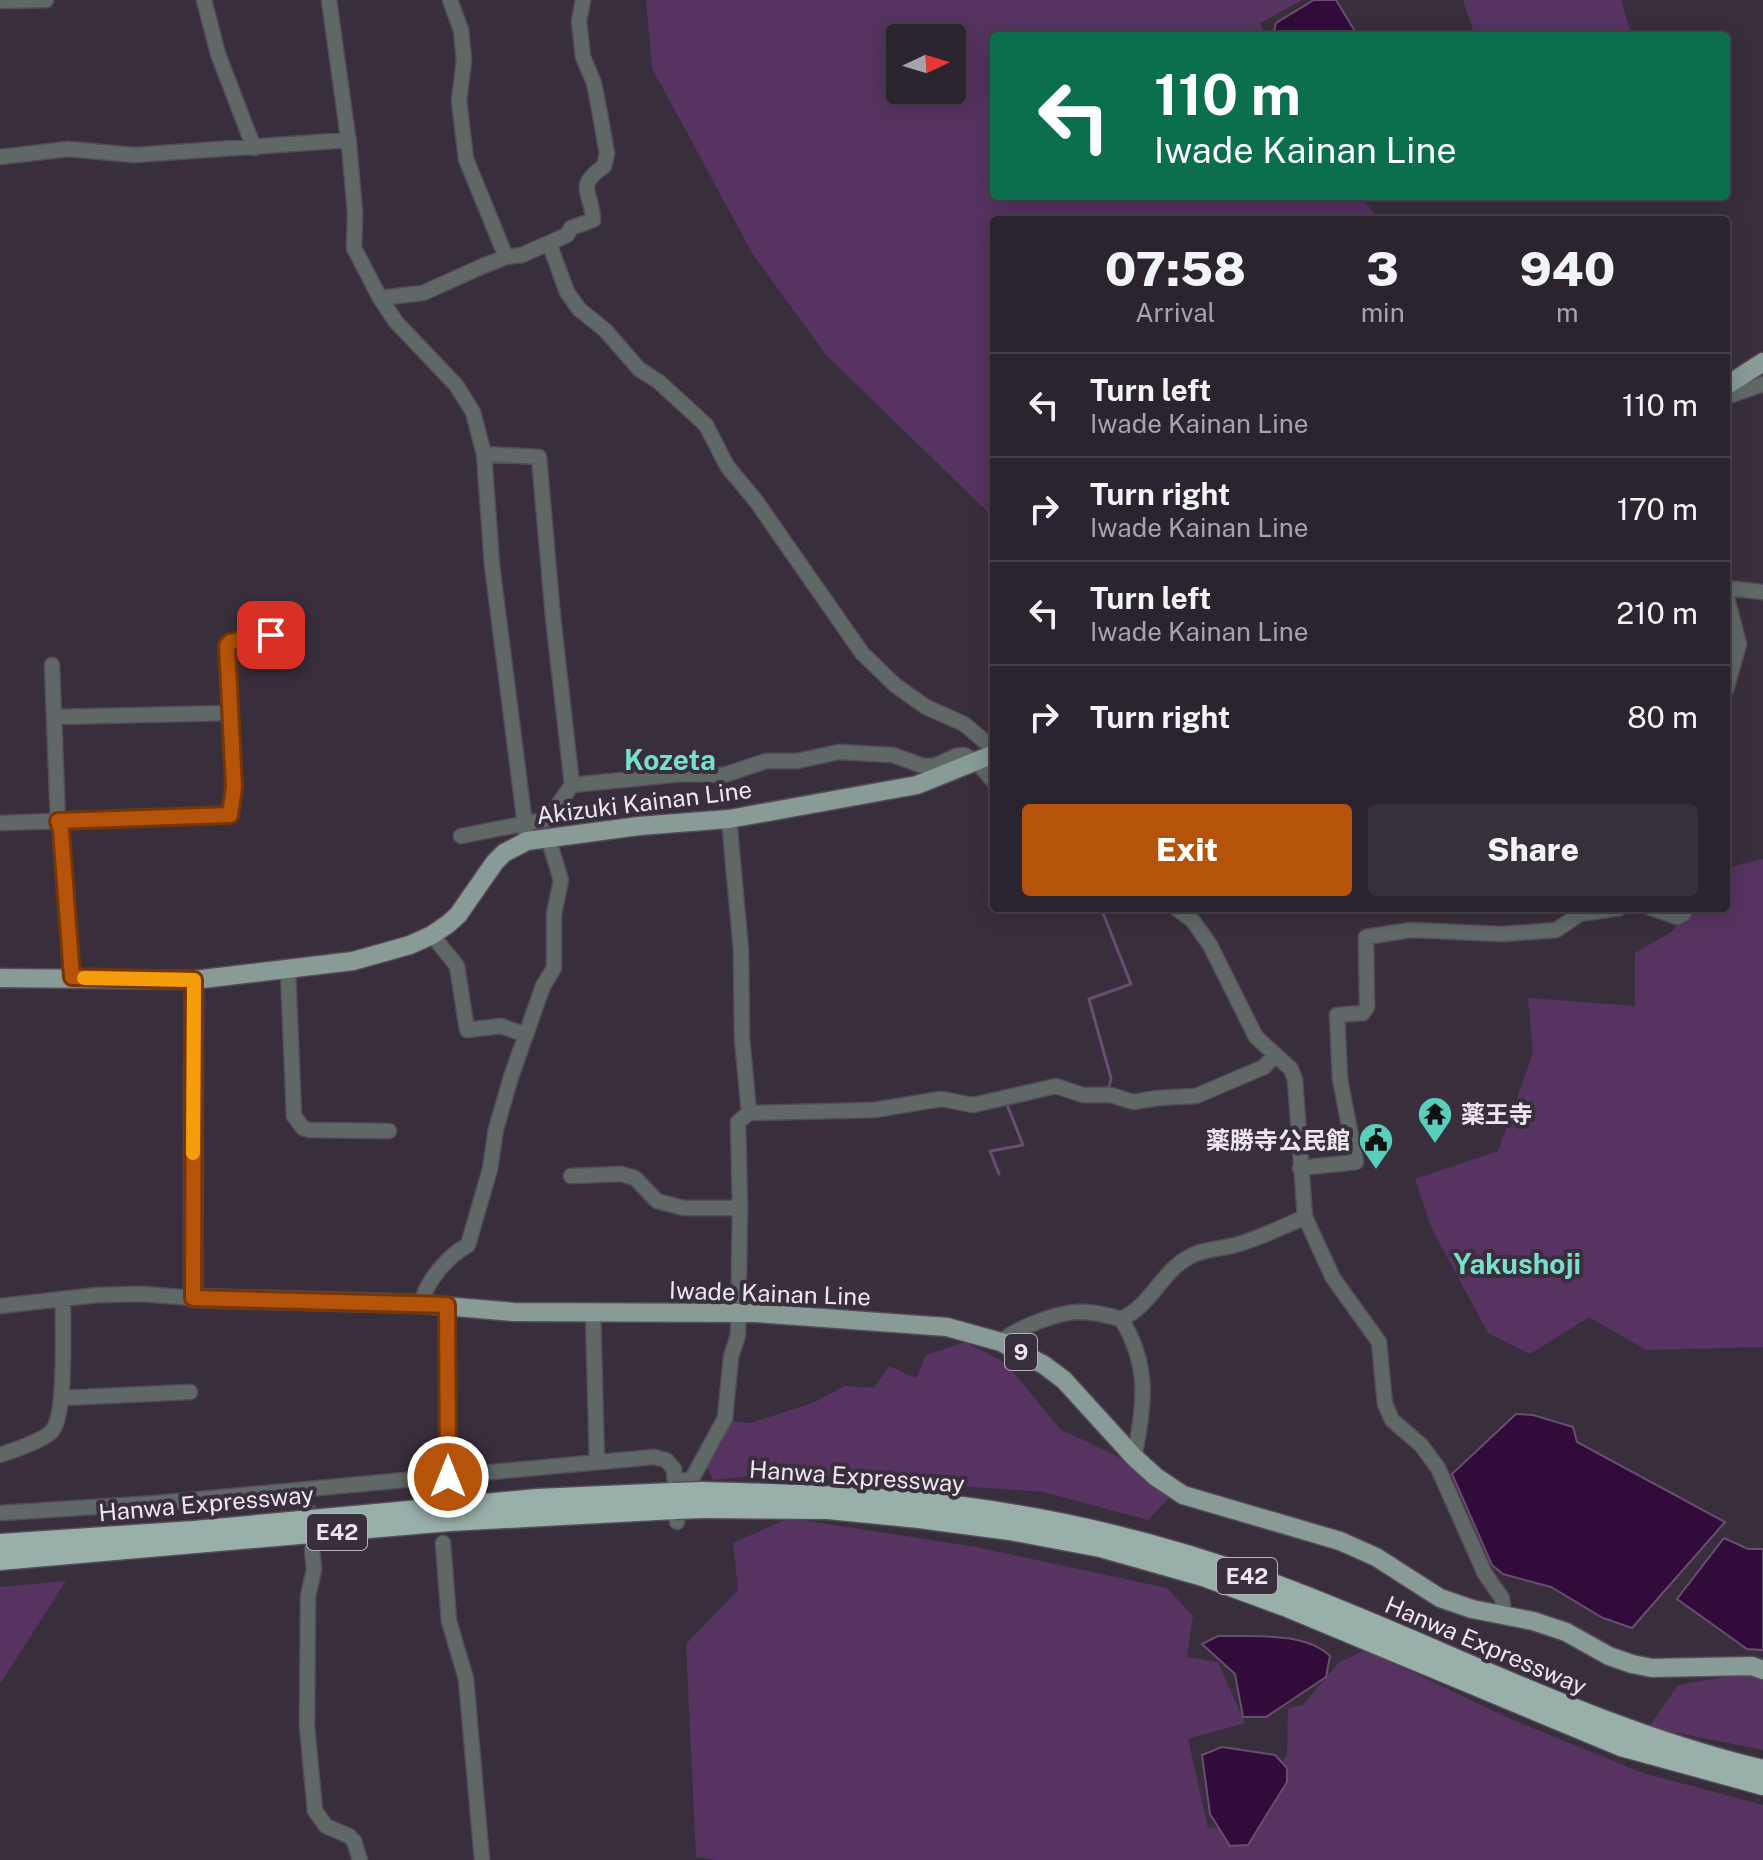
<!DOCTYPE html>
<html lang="en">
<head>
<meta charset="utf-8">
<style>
  body { margin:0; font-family:"Public Sans","Noto Sans JP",sans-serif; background:#372f39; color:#f1f3f6; height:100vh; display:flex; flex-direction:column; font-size:30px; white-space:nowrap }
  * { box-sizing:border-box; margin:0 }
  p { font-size:26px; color:#a6a4aa }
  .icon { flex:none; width:44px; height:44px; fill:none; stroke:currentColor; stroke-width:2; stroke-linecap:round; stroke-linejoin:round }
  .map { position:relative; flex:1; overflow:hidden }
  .panel { position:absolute; left:990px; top:216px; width:740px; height:696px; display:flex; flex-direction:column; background:#2b232d; border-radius:8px; box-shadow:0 4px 20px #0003,0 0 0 2px #474049 }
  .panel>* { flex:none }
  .top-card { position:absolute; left:990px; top:32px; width:740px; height:168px; border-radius:8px; box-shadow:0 4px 20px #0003,0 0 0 2px #474049; background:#0b6e4f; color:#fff; overflow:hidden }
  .needle { width:52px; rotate:86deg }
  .tools { position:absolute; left:886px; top:24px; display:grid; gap:16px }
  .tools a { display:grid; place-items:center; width:80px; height:80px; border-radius:8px; background:#2b232d; box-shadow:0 4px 20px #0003,0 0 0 2px #474049; font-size:40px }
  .pin { position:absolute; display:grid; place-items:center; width:68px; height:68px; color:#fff; margin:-34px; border-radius:16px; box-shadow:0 4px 12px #0006 }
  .me { position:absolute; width:88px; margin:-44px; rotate:0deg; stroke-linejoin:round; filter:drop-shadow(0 0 6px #0008) }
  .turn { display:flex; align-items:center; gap:28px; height:168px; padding:0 32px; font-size:36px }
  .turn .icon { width:104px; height:104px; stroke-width:2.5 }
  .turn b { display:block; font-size:56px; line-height:68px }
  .eta { display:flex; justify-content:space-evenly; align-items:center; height:136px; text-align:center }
  .eta b { font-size:48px; font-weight:800; line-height:56px }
  .primary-button { display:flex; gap:16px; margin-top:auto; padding:16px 32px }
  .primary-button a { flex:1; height:92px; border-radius:8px; background:#b45309; color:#fff; font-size:32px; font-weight:800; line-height:92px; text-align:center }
  .primary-button a+a { background:#372f39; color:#f1f3f6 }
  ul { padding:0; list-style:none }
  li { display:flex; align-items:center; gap:24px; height:104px; padding:0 32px; border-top:2px solid #474049 }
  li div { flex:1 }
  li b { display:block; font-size:30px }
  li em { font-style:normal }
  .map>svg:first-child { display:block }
</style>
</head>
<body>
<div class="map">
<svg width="1763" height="1860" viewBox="0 0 1763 1860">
  <rect width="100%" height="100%" fill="#392f3c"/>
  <path fill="#563360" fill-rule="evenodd" d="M 646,0 L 1302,0 L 1260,23 L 1265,36 L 994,36 L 994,196 L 1361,196 L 1379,220 L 994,220 L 994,518 L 826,355 L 752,253 L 652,68 ZM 900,38 L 952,38 L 952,90 L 900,90 Z
    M 1463,0 L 1621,0 L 1632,36 L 1475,36 Z
    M 1763,859 L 1763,1347 L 1646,1350 L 1589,1317 L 1530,1354 L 1488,1333 L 1431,1227 L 1415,1179 L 1498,1151 L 1533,1053 L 1528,998 L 1635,1006 L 1635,953 L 1673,931 L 1687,908 L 1726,908 L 1726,868 Z
    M 965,1342 L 1006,1363 L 1060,1429 L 1117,1456 L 1170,1497 L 1148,1520 L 1043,1492 L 781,1473 L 713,1480 L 702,1457 L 722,1420 L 750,1423 L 813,1403 L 844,1386 L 874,1388 L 889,1366 L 916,1378 L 926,1355 Z
    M 789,1518 L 976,1547 L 1167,1588 L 1193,1616 L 1187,1657 L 1218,1662 L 1245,1723 L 1188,1739 L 1208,1828 L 1243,1829 L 1287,1755 L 1288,1708 L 1303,1705 L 1339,1662 L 1366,1650 L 1513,1720 L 1643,1773 L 1763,1805 L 1763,1860 L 717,1860 L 696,1857 L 686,1644 L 738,1590 L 733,1543 Z
    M 66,1581 L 0,1684 L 0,1587 Z
    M 1748,1673 L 1763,1678 L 1763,1750 L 1649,1727 L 1678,1685 Z"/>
  <path fill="#310c3b" stroke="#694d71" stroke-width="2" d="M 1314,0 L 1336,0 L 1356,33 L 1353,36 L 1273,36 L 1276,23 Z
    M 1516,1414 L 1533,1415 L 1573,1427 L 1577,1442 L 1725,1522 L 1632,1628 L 1603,1618 L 1551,1587 L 1503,1574 L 1492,1565 L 1452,1474 Z
    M 1724,1538 L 1748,1549 L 1763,1549 L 1763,1650 L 1747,1649 L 1677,1599 Z
    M 1218,1636 C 1252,1637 1304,1631 1330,1656 L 1326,1677 L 1266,1717 L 1243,1717 L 1235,1674 L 1202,1644 Z
    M 1222,1747 L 1275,1755 L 1287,1768 L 1287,1782 L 1248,1845 L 1230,1846 L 1210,1814 L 1202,1755 Z"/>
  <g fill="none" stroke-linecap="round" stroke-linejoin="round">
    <path stroke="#694d71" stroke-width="3" d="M 1101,908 L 1131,984 L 1089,999 L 1111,1078 L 1109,1087 L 1103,1088
      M 999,1174 L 990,1151 L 1023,1145 L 1006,1102"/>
    <path stroke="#544a57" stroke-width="14" stroke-dasharray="14 7" stroke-linecap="butt" d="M 309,1505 L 310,1530"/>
    <g stroke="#564c59" stroke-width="17">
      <path id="minor" d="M 204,0 L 218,54 L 254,148
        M 329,0 L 349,144 L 355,213 L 354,248 L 380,298 L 396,322 L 456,385 L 473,412 L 484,454 L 492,565 L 527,841
        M 450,0 L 461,30 L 464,60 L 459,101 L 466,159 L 506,257
        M 0,1 L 46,0
        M 0,157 L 68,149 L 134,155 L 349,140
        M 549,243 L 567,292 L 579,309 L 605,330 L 639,369 L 659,382 L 706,425 L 727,466 L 756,501 L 862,653 L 895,685 L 926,707 L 964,724 L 994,749
        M 380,298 L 423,293 L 483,266 L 506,257 L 522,255 L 567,235 L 571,228 L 593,220 C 592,190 574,188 604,166 L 607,154 L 600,114 L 594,83 L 583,57 L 579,21 L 583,0
        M 1726,397 L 1763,384
        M 1726,588 L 1763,592
        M 1726,594 L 1739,644 L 1726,690
        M 52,665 L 58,821 L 61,830 L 72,977
        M 56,717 L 228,713
        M 572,785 L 682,774 L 724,775 L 766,761 L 797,761 L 839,752 L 893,755 L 923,766 L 934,766 L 956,756 L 964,755 L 976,761 L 994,782
        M 729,819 L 741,950 L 742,1038 L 749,1113
        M 0,823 L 230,815 L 234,787 L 227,646 L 230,642 L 271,635
        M 461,836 L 548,819 L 572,785 L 553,617 L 539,457 L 484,454
        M 1176,908 L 1193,921 L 1210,945 L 1256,1037 L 1291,1069 L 1295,1080 L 1305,1217 L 1333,1278 L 1379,1342 L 1385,1404 L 1392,1420 L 1421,1445 L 1438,1468 L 1485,1574 L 1502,1598 L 1504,1615
        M 1651,908 L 1677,917 L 1683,914 L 1687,908
        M 432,935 L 457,966 L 467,1030 L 501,1026 L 526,1035
        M 288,970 L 294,1116 L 303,1128 L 309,1130 L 389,1131
        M 1300,1168 L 1356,1162 L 1340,1079 L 1337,1015 L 1363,1013 L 1367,1007 L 1366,937 L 1411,930 L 1503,934 L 1556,930 L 1580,914 L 1620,908
        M 571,1176 L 621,1174 L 635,1178 L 657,1201 L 684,1208 L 740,1208 L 738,1122 L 749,1113 L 874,1110 L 941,1099 L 973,1105 L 1056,1086 L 1083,1095 L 1111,1095 L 1133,1102 L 1158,1098 L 1196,1096 L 1264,1067 L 1275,1055
        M 421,1304 C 426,1281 448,1256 468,1245 L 490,1169 L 496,1129 L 511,1077 L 543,986 L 554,968 L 554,914 L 561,880 L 548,838
        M 0,1306 L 97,1295 L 142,1294 L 193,1298
        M 593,1313 L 597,1462
        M 1121,1319 C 1151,1306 1161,1272 1189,1257 C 1204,1248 1226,1249 1242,1243 C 1264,1236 1285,1226 1305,1217
        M 1001,1342 C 1016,1328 1056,1313 1077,1312 C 1092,1311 1107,1315 1121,1319 C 1150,1365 1145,1405 1134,1457
        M 61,1398 L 190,1392
        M 0,1455 C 12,1451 43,1441 52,1431 C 67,1414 62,1326 63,1300
        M 675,1481 L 689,1480 L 693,1477 L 725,1418 L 731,1357 L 738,1335 L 740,1208
        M 446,1487 L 448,1477 L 447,1305
        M 0,1513 L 157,1503 L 654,1457 L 666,1460 L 674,1469 L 677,1522
        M 443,1543 L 449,1621 L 466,1679 L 482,1860
        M 312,1550 L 314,1570 L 308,1596 L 307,1726 L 315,1811 L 326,1826 L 349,1836 L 354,1841 L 360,1860"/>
    </g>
    <g stroke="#564c59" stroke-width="21">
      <path id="major" d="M 1726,386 L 1763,362
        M 0,978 L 194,980 L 353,961 L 410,945 L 432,935 L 448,924 L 458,915 L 495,862 L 504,853 L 527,841 L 639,826 L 729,819 L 917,785 L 994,754
        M 194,980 L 193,1298 L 421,1304 L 514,1312 L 756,1313 L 947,1327 L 1001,1342 L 1044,1365 L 1064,1380 L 1134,1457 L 1156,1477 L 1183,1495 L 1340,1541 L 1376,1557 L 1440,1598 L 1472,1609 L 1533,1621 L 1566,1632 L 1609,1656 L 1632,1664 L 1652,1668 L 1752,1666 L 1763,1670"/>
    </g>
    <g stroke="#564c59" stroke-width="23">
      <path id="highway" d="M 703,1492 C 772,1494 840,1495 908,1501 C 1031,1512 1157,1541 1273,1584 C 1438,1645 1590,1729 1763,1770
        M 703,1508 L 828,1509 L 919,1518 L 1010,1530 L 1100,1547 L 1206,1577 L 1285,1606 L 1621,1746 L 1763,1785
        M 0,1544 L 194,1531 L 537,1499 L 673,1493
        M 0,1560 L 450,1521 L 675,1509"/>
    </g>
    <use href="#minor" stroke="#5f6866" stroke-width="14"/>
    <use href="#major" stroke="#889b97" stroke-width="18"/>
    <use href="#highway" stroke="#98afaa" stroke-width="20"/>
    <g stroke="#564c59" stroke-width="23" stroke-linecap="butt">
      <path id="highway-bridge" d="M 673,1493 L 703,1492
        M 675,1509 L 703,1508"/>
    </g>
    <use href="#highway-bridge" stroke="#98afaa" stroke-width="20"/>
  </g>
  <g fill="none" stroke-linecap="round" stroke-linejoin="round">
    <g stroke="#753606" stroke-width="20">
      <path id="route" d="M 271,635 L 230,642 L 227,646 L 234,787 L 230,815 L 58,821 L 61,830 L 72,977 L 194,980 L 193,1298 L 447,1305 L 448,1477"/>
    </g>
    <use href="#route" stroke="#b45309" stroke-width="14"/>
    <path stroke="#f59e0b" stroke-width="14" d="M 84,978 L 194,980 L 193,1153"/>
  </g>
  <defs>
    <g id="temple-pin" transform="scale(1.8)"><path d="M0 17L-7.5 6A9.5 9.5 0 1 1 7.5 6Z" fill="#5acebd" stroke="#392f3c"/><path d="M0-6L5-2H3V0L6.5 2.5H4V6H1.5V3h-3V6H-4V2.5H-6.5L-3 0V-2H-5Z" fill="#111"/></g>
    <g id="civic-pin" transform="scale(1.8)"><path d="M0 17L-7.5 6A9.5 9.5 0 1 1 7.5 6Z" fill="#5acebd" stroke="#392f3c"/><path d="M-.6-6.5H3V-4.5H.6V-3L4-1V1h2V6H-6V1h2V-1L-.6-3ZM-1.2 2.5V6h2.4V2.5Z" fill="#111"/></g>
  </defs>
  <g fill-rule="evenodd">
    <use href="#temple-pin" x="1435" y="1114"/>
    <use href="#civic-pin" x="1376" y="1140"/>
  </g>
  <g text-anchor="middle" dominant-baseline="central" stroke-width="8" stroke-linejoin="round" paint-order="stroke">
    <g fill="#392f3c" stroke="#b7afb9" stroke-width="2">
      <rect x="1005" y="1334" width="32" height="36" rx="6"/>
      <rect x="307" y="1514" width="60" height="36" rx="6"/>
      <rect x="1217" y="1558" width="60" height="36" rx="6"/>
    </g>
    <g font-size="22" font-weight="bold" fill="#ede6ef">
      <text x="1021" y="1352">9</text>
      <text x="337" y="1532">E42</text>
      <text x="1247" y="1576">E42</text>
    </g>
    <g font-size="24" fill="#ede6ef" stroke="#392f3c">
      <text transform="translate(644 802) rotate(-7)">Akizuki Kainan Line</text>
      <text transform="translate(770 1293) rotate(2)">Iwade Kainan Line</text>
      <text transform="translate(857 1476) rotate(4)">Hanwa Expressway</text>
      <text transform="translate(206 1503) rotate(-5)">Hanwa Expressway</text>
      <text transform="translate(1486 1645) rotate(23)">Hanwa Expressway</text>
    </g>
    <g font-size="24" font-weight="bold" fill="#ede6ef" stroke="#392f3c" text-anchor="start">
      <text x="1461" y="1114">薬王寺</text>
      <text x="1350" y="1140" text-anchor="end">薬勝寺公民館</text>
    </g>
    <g font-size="28" font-weight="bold" fill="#78dfcf" stroke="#392f3c">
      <text x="670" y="759">Kozeta</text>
      <text x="1517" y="1263">Yakushoji</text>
    </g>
  </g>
</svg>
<div class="tools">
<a><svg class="needle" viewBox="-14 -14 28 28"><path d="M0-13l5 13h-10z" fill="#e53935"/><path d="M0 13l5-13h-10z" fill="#a6a4aa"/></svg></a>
</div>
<div class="pin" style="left:271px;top:635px;background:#d93025"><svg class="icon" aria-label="arrive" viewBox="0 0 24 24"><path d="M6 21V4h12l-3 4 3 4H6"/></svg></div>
<svg class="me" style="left:448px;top:1477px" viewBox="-20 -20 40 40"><circle r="17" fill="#b45309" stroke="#fff" stroke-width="3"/><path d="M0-11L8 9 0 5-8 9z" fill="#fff"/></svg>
<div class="top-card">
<div class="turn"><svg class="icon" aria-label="left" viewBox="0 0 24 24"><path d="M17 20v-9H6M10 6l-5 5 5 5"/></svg><div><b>110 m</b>Iwade Kainan Line</div></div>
</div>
<section class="panel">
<div class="eta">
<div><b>07:58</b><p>Arrival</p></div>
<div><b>3</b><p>min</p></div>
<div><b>940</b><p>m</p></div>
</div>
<ul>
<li><svg class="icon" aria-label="left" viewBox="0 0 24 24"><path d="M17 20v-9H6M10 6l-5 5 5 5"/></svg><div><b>Turn left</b><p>Iwade Kainan Line</p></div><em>110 m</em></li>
<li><svg class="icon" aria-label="right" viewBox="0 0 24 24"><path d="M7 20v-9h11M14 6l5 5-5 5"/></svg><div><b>Turn right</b><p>Iwade Kainan Line</p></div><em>170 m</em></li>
<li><svg class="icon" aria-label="left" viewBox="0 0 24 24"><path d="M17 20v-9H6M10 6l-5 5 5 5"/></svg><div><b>Turn left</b><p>Iwade Kainan Line</p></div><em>210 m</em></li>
<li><svg class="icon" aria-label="right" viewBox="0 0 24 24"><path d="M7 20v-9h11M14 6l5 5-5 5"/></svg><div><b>Turn right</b></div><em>80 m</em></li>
</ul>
<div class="primary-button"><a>Exit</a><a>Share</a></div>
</section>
</div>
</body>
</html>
